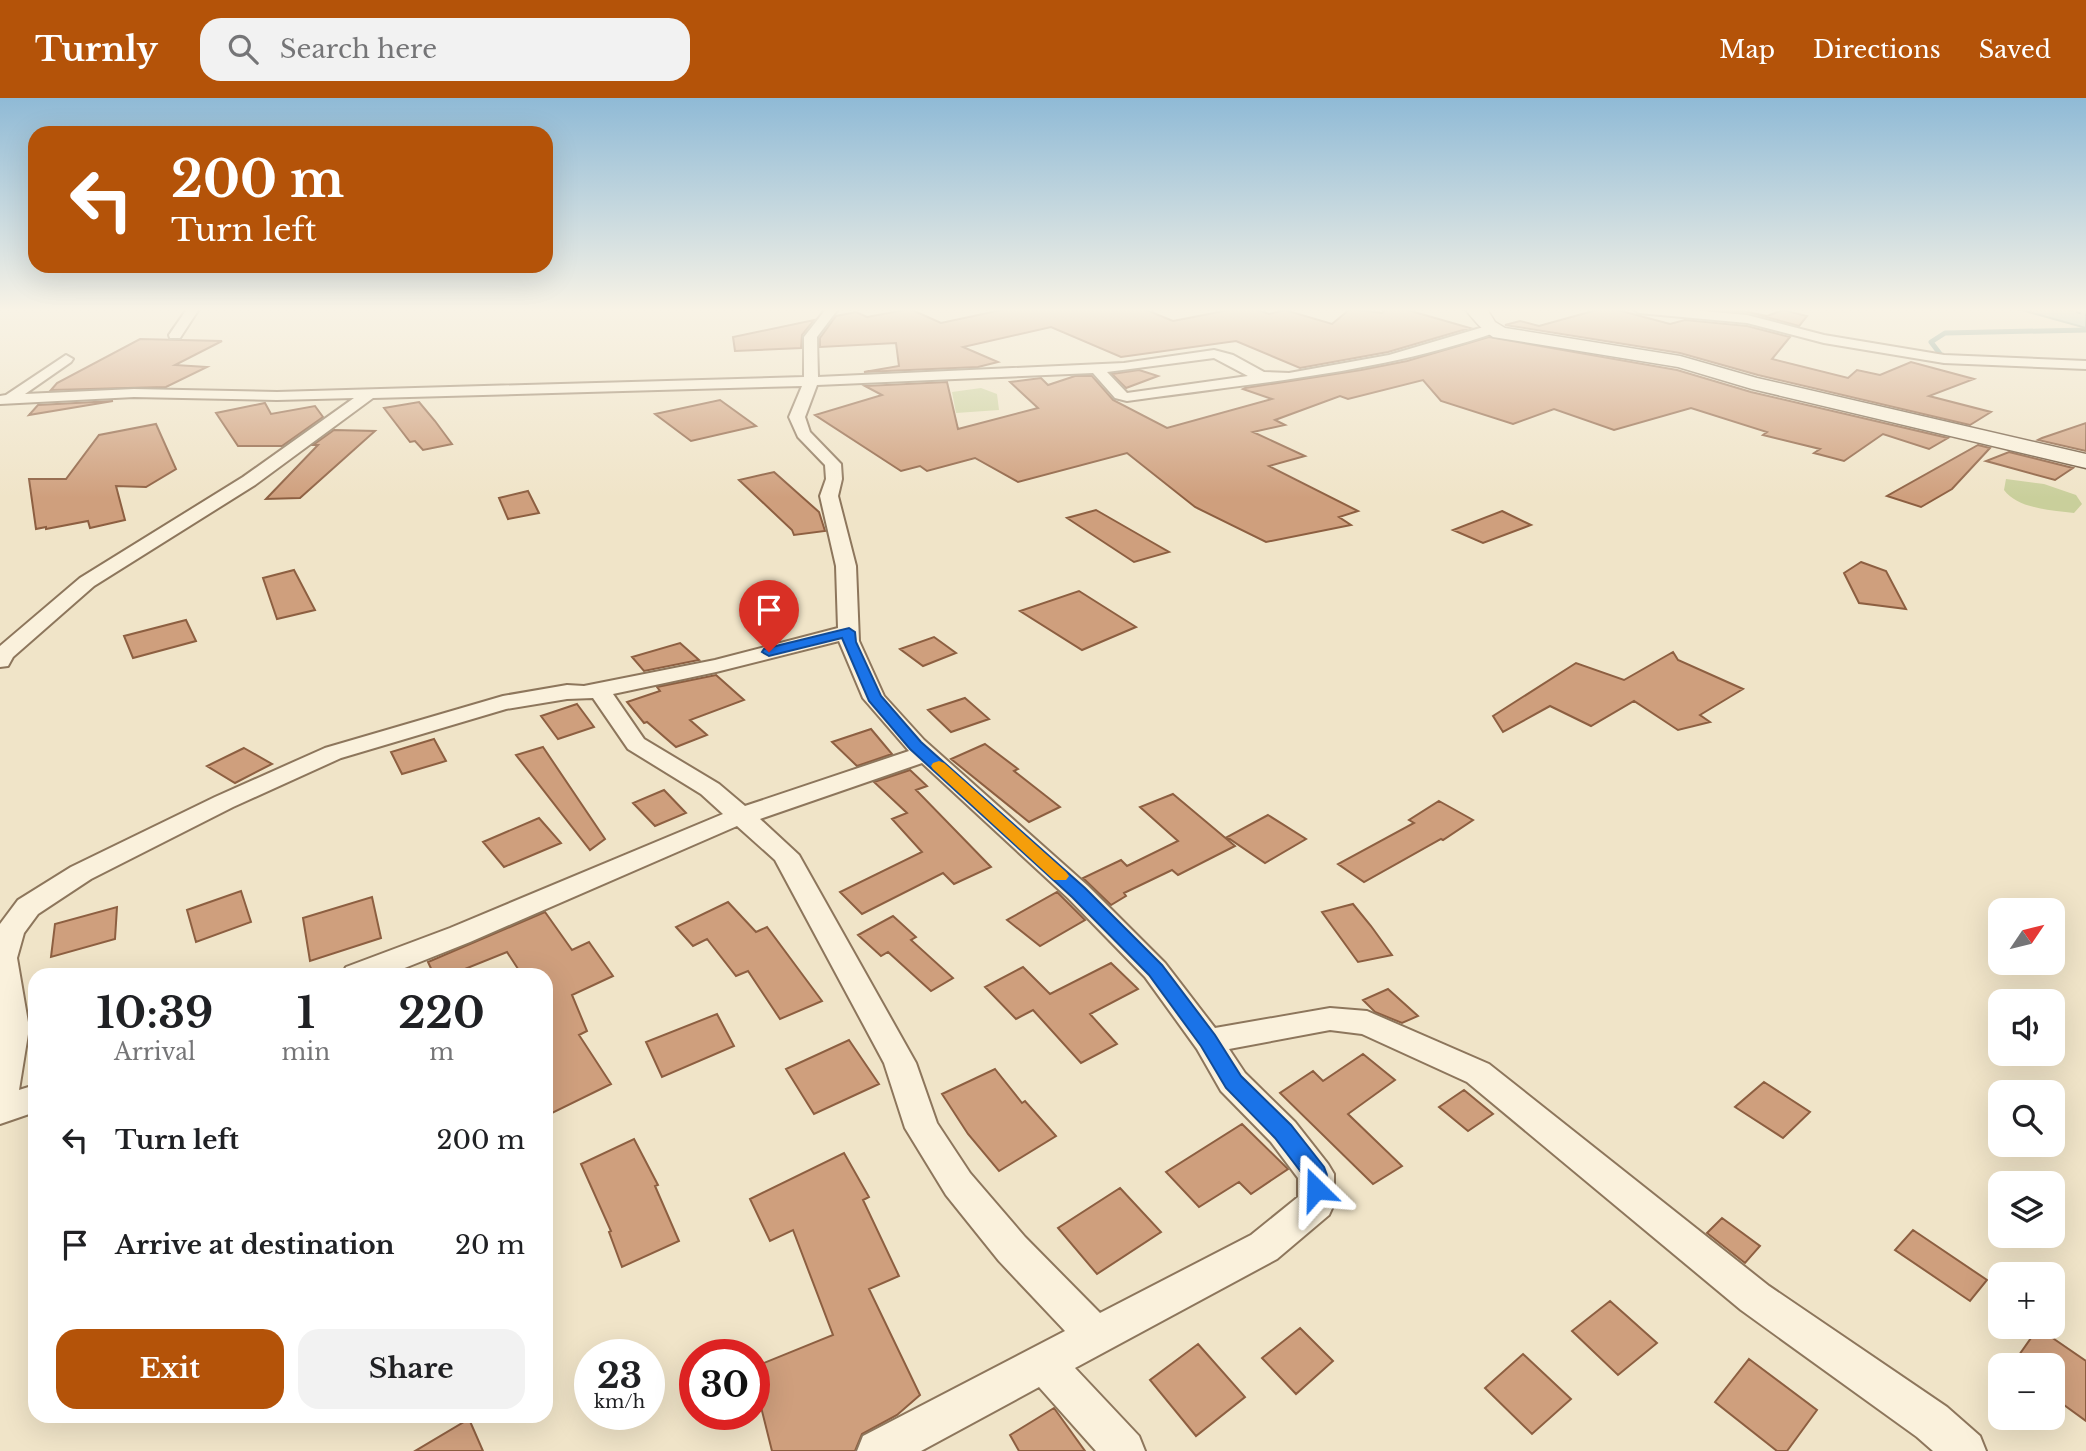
<!DOCTYPE html>
<html lang="en">
<head>
<meta charset="utf-8">
<style>
  body { margin:0; font-family:"Libre Baskerville",serif; background:#f2f2f2; color:#202124; height:100vh; display:flex; flex-direction:column; font-size:26px; white-space:nowrap }
  * { box-sizing:border-box; margin:0 }
  p { font-size:23px; color:#757577 }
  .icon { flex:none; width:38px; height:38px; fill:none; stroke:currentColor; stroke-width:2; stroke-linecap:round; stroke-linejoin:round }
  .map { position:relative; flex:1; overflow:hidden }
  .sheet { position:absolute; left:28px; top:870px; width:525px; height:455px; display:flex; flex-direction:column; background:#fff; border-radius:21px; box-shadow:0 7px 28px #0002 }
  .sheet>* { flex:none }
  .banner { position:absolute; left:28px; top:28px; width:525px; height:147px; border-radius:21px; box-shadow:0 7px 28px #0002; background:#b45309; color:#fff; overflow:hidden }
  .needle { width:46px; rotate:55deg }
  .fabs { position:absolute; left:1988px; top:800px; display:grid; gap:14px }
  .fabs a { display:grid; place-items:center; width:77px; height:77px; border-radius:14px; background:#fff; box-shadow:0 7px 28px #0002; font-size:35px }
  .speed { position:absolute; left:574px; top:1241px; display:flex; gap:14px; font-size:35px; font-weight:700; text-align:center }
  .speed>* { display:grid; place-content:center; width:91px; height:91px; border-radius:50%; background:#fff; box-shadow:0 7px 28px #0002; line-height:1 }
  .speed small { font-size:18px; font-weight:400 }
  .speed .limit { border:10px solid #d22; background:#fff; color:#111 }
  .pin { position:absolute; display:grid; place-items:center; width:60px; height:60px; color:#fff; margin:-72px -30px; border-radius:50% 50% 50% 0; rotate:-45deg; box-shadow:0 0 7px #0007 }
  .pin .icon { rotate:45deg }
  .me { position:absolute; width:77px; margin:-38px; rotate:338deg; stroke-linejoin:round; filter:drop-shadow(0 0 5px #0008) }
  .turn { display:flex; align-items:center; gap:24px; height:147px; padding:0 28px; font-size:32px }
  .turn .icon { width:91px; height:91px; stroke-width:2.5 }
  .turn b { display:block; font-size:49px; line-height:60px }
  .eta { display:flex; justify-content:space-evenly; align-items:center; height:119px; text-align:center }
  .eta b { font-size:42px; font-weight:800; line-height:49px }
  .action { display:flex; gap:14px; margin-top:auto; padding:14px 28px }
  .action a { flex:1; height:80px; border-radius:21px; background:#b45309; color:#fff; font-size:28px; font-weight:800; line-height:80px; text-align:center }
  .action a+a { background:#f2f2f2; color:#202124 }
  ul { padding:0; list-style:none }
  li { display:flex; align-items:center; gap:21px; height:105px; padding:0 28px }
  li div { flex:1 }
  li b { display:block; font-size:26px }
  li em { font-style:normal }
  header { display:flex; align-items:center; gap:42px; box-sizing:border-box; height:98px; padding:0 35px; background:#b45309; color:#fff }
  header strong { font-size:33px }
  nav { display:flex; gap:38px; margin-inline-start:auto; font-size:24px }
  .search { width:490px; height:63px; background:#f2f2f2; display:flex; align-items:center; gap:18px; box-sizing:border-box; padding:0 24px; border-radius:21px; color:#757577; font-size:26px }
  .map>svg:first-child { display:block }
</style>
</head>
<body>
<header>
<strong>Turnly</strong>
<div class="search"><svg class="icon" aria-label="search" viewBox="0 0 24 24"><circle cx="10" cy="10" r="6"/><path d="M15 15l6 6"/></svg>Search here</div>
<nav><a>Map</a><a>Directions</a><a>Saved</a></nav>
</header>
<div class="map">
<svg width="2086" height="1353" viewBox="0 0 2086 1353">
  <rect width="100%" height="100%" fill="#f0e4c8"/>
  <path fill="#c9cf9b" d="M 981,290 L 997,296 L 999,312 L 956,315 L 952,294 Z
    M 2006,381 L 2044,386 L 2076,397 L 2082,406 L 2074,415 C 2051,412 2018,411 2004,392 Z"/>
  <path fill="#a9c4bc" stroke="#6f938a" stroke-width="2" d="M 2018,211 L 2086,211 L 2086,230 Z"/>
  <g fill="none" stroke-linecap="round" stroke-linejoin="round">
    <path stroke="#6f938a" stroke-width="5" d="M 1944,261 L 1931,244 L 1945,235 L 2086,232"/>
    <path stroke="#2f5d5a" stroke-width="2" stroke-dasharray="5 4.5" stroke-linecap="butt" d="M 2067,211 L 2086,217"/>
  </g>
  <path fill="#cf9f7d" stroke="#8d5f41" stroke-width="2" d="M 910,211 L 941,225 L 1006,211 L 1144,211 L 1173,223 L 1234,211 L 1255,211 L 1269,216 L 1285,212 L 1332,226 L 1350,211 L 1382,215 L 1386,211 L 1404,211 L 1470,230 L 1388,254 L 1300,270 L 1236,243 L 1121,259 L 1051,229 L 963,249 L 998,264 L 978,269 L 864,274 L 899,268 L 896,245 L 820,249 L 820,240 L 836,218 L 856,214 L 867,219 Z
    M 1600,211 L 1614,211 L 1670,226 L 1685,222 L 1747,228 L 1790,239 L 1772,261 L 1848,280 L 1857,272 L 1880,277 L 1911,264 L 1974,281 L 1929,298 L 1991,314 L 1970,327 L 1758,277 L 1680,255 L 1505,227 L 1520,223 L 1539,228 Z
    M 1710,211 L 1734,211 L 1767,218 L 1783,212 L 1807,218 L 1799,228 L 1748,214 Z
    M 814,222 L 802,237 L 801,250 L 735,253 L 733,239 Z
    M 1489,239 L 1677,272 L 1751,294 L 1948,340 L 1929,351 L 1883,336 L 1844,363 L 1814,355 L 1820,351 L 1763,337 L 1767,334 L 1691,310 L 1614,332 L 1554,311 L 1513,326 L 1441,303 L 1423,282 L 1348,301 L 1340,298 L 1275,322 L 1285,327 L 1253,334 L 1305,358 L 1269,368 L 1358,413 L 1339,419 L 1351,427 L 1266,444 L 1195,409 L 1127,355 L 1018,384 L 975,360 L 927,373 L 920,368 L 901,373 L 815,317 L 882,297 L 865,288 L 947,284 L 958,331 L 1038,310 L 1010,284 L 1041,280 L 1048,287 L 1075,278 L 1092,278 L 1113,302 L 1167,330 L 1272,301 L 1243,291 L 1245,290 L 1361,272 L 1407,263 Z
    M 140,241 L 222,243 L 175,267 L 207,269 L 166,289 L 51,292 L 57,285 Z
    M 1139,272 L 1158,278 L 1126,290 L 1112,276 Z
    M 720,302 L 756,328 L 691,343 L 655,316 Z
    M 113,303 L 29,317 L 38,307 Z
    M 419,304 L 435,323 L 452,346 L 423,352 L 415,343 L 410,344 L 384,310 Z
    M 265,305 L 271,316 L 315,308 L 323,319 L 282,348 L 238,348 L 216,315 Z
    M 2086,325 L 2086,353 L 2038,342 L 2042,340 Z
    M 156,326 L 176,371 L 146,389 L 116,388 L 125,422 L 90,430 L 88,423 L 46,431 L 46,429 L 36,431 L 29,381 L 66,381 L 99,337 Z
    M 334,332 L 375,333 L 300,400 L 266,401 L 318,347 L 313,347 Z
    M 1978,347 L 1990,350 L 1952,391 L 1921,409 L 1887,398 Z
    M 2009,354 L 2073,370 L 2055,382 L 1986,363 Z
    M 774,374 L 819,414 L 825,433 L 794,437 L 792,432 L 739,382 Z
    M 528,393 L 539,415 L 508,421 L 499,400 Z
    M 1096,412 L 1143,439 L 1169,454 L 1134,464 L 1067,420 Z
    M 1502,413 L 1531,427 L 1483,445 L 1453,432 Z
    M 1861,464 L 1886,473 L 1906,511 L 1859,505 L 1844,475 Z
    M 294,472 L 315,512 L 277,521 L 263,480 Z
    M 1079,493 L 1136,529 L 1082,552 L 1020,513 Z
    M 186,522 L 196,543 L 133,560 L 124,538 Z
    M 934,539 L 956,555 L 923,568 L 900,551 Z
    M 680,545 L 699,562 L 644,573 L 632,559 Z
    M 1673,554 L 1678,562 L 1743,591 L 1700,617 L 1710,624 L 1678,632 L 1634,603 L 1591,628 L 1550,608 L 1503,634 L 1493,618 L 1576,565 L 1624,582 Z
    M 716,577 L 744,602 L 690,622 L 707,637 L 676,649 L 647,624 L 644,625 L 627,604 L 660,593 L 657,589 Z
    M 965,600 L 989,621 L 951,634 L 928,612 Z
    M 577,606 L 594,629 L 558,641 L 541,618 Z
    M 871,631 L 892,656 L 857,668 L 832,644 Z
    M 434,641 L 446,663 L 402,676 L 391,654 Z
    M 985,646 L 1018,671 L 1014,673 L 1060,709 L 1029,724 L 951,661 Z
    M 543,649 L 605,741 L 590,752 L 516,657 Z
    M 244,650 L 272,666 L 235,685 L 207,668 Z
    M 910,672 L 927,688 L 916,692 L 991,769 L 954,786 L 943,775 L 862,816 L 840,794 L 922,754 L 892,721 L 907,715 L 874,684 Z
    M 664,692 L 686,715 L 655,728 L 633,705 Z
    M 1173,696 L 1235,748 L 1178,777 L 1172,772 L 1124,795 L 1126,798 L 1111,807 L 1083,780 L 1121,762 L 1127,768 L 1178,743 L 1140,709 Z
    M 1439,703 L 1473,722 L 1443,742 L 1441,741 L 1364,784 L 1338,766 L 1414,725 L 1409,722 Z
    M 1268,717 L 1306,741 L 1265,765 L 1227,739 Z
    M 539,720 L 561,745 L 504,769 L 483,744 Z
    M 241,793 L 251,824 L 196,844 L 187,812 Z
    M 1057,794 L 1085,822 L 1040,848 L 1007,822 Z
    M 372,799 L 381,840 L 310,863 L 303,820 Z
    M 728,804 L 756,834 L 767,829 L 822,903 L 780,921 L 748,873 L 736,878 L 707,841 L 693,848 L 676,829 Z
    M 1353,806 L 1371,828 L 1392,857 L 1358,864 L 1322,814 Z
    M 117,809 L 115,841 L 51,859 L 55,826 Z
    M 545,814 L 572,852 L 589,844 L 613,878 L 572,897 L 587,933 L 579,937 L 611,986 L 546,1018 L 546,877 L 522,877 L 507,854 L 450,877 L 434,877 L 428,864 Z
    M 893,818 L 916,839 L 911,842 L 953,880 L 931,893 L 888,854 L 881,858 L 858,837 Z
    M 1111,865 L 1138,891 L 1090,916 L 1117,946 L 1081,965 L 1033,912 L 1016,921 L 985,889 L 1023,869 L 1050,896 Z
    M 1388,891 L 1418,918 L 1402,925 L 1375,914 L 1363,902 Z
    M 717,916 L 734,948 L 662,979 L 646,944 Z
    M 849,942 L 879,986 L 814,1016 L 786,971 Z
    M 1363,956 L 1395,982 L 1348,1016 L 1402,1068 L 1373,1086 L 1280,995 L 1313,973 L 1323,983 Z
    M 995,971 L 1022,1005 L 1025,1003 L 1056,1038 L 999,1073 L 968,1036 L 942,996 Z
    M 1764,984 L 1810,1014 L 1783,1040 L 1735,1009 Z
    M 1464,992 L 1493,1016 L 1468,1033 L 1439,1009 Z
    M 1242,1026 L 1288,1071 L 1251,1096 L 1239,1084 L 1199,1109 L 1166,1074 Z
    M 634,1041 L 658,1087 L 655,1088 L 679,1143 L 622,1169 L 609,1134 L 611,1133 L 581,1066 Z
    M 844,1055 L 869,1099 L 863,1102 L 899,1178 L 869,1191 L 920,1297 L 897,1317 L 862,1336 L 855,1353 L 772,1353 L 754,1281 L 754,1269 L 833,1237 L 793,1132 L 770,1143 L 750,1101 Z
    M 1120,1090 L 1161,1134 L 1097,1176 L 1058,1130 Z
    M 1722,1120 L 1760,1148 L 1745,1165 L 1707,1135 Z
    M 1913,1132 L 1987,1182 L 1970,1203 L 1895,1152 Z
    M 1610,1203 L 1657,1245 L 1618,1277 L 1572,1233 Z
    M 1300,1230 L 1333,1263 L 1296,1296 L 1262,1260 Z
    M 2038,1230 L 2086,1263 L 2086,1323 L 2053,1299 L 2053,1267 L 2012,1267 Z
    M 1198,1246 L 1245,1299 L 1196,1338 L 1150,1282 Z
    M 1523,1256 L 1571,1301 L 1532,1336 L 1485,1290 Z
    M 1749,1261 L 1817,1312 L 1787,1353 L 1777,1353 L 1715,1304 Z
    M 1054,1310 L 1085,1353 L 1019,1353 L 1010,1337 Z
    M 469,1321 L 483,1353 L 415,1353 Z"/>
  <g fill="none" stroke-linecap="round" stroke-linejoin="round">
    <g stroke="#8d765c" stroke-width="4">
      <path id="street" d="M 187,211 L 199,211 L 180,240 L 170,240 L 169,237 Z
        M 826,211 L 838,211 L 817,239 L 818,279 L 1124,265 L 1214,252 L 1233,257 L 1264,274 L 1289,275 L 1389,257 L 1487,228 L 1497,228 L 1497,234 C 1377,276 1252,285 1127,303 L 1115,300 L 1093,275 L 817,287 L 805,319 L 810,334 L 841,366 L 842,381 L 838,398 L 856,468 L 859,543 L 884,598 L 924,642 L 1088,788 L 1165,865 L 1215,930 L 1330,910 L 1367,913 L 1489,966 L 1769,1188 L 1947,1309 L 1980,1338 L 1986,1353 L 1933,1353 L 1917,1339 L 1741,1212 L 1467,984 L 1362,936 L 1330,932 L 1229,951 L 1245,975 L 1295,1024 L 1328,1066 L 1334,1076 L 1334,1106 L 1329,1117 L 1277,1161 L 1075,1270 L 1139,1338 L 1145,1353 L 1096,1353 L 1039,1289 L 921,1353 L 857,1353 L 863,1338 L 1065,1233 L 999,1163 L 946,1097 L 905,1030 L 884,965 L 775,762 L 737,728 L 470,844 L 387,877 L 342,877 L 346,869 L 450,830 L 723,716 L 701,696 L 628,651 L 593,600 L 567,601 L 506,611 L 341,660 L 233,709 L 91,781 L 38,816 L 24,835 L 17,860 L 29,930 L 19,992 L 35,987 L 35,1014 L 0,1026 L 0,826 L 18,802 L 71,769 L 215,699 L 325,650 L 503,598 L 567,587 L 584,588 L 715,562 L 838,530 L 836,468 L 820,398 L 826,381 L 825,367 L 798,339 L 789,319 L 802,288 L 373,300 L 255,387 L 94,488 L 13,559 L 8,568 L 0,569 L 0,548 L 80,480 L 243,379 L 354,300 L 277,302 L 134,299 L 0,306 L 0,298 L 6,297 L 66,257 L 73,261 L 71,264 L 25,296 L 134,291 L 277,294 L 804,279 L 804,239 ZM 1214,260 L 1248,278 L 1127,295 L 1107,274 ZM 839,543 L 863,600 L 909,653 L 745,708 L 719,686 L 644,641 L 613,596 L 716,574 ZM 922,665 L 1068,800 L 1145,879 L 1197,951 L 1221,993 L 1271,1044 L 1298,1080 L 1298,1099 L 1251,1137 L 1100,1215 L 1025,1139 L 970,1075 L 937,1025 L 916,965 L 799,757 L 760,721 Z
        M 1633,211 L 1680,211 L 1747,217 L 1824,237 L 1944,257 L 2086,263 L 2086,271 L 1944,265 L 1824,245 L 1747,225 L 1639,215 Z"/>
    </g>
    <g stroke="#6f573f" stroke-width="3">
      <path id="secondary" d="M 1465,211 L 1487,211 L 1495,224 L 1505,230 L 1680,258 L 1757,280 L 2086,356 L 2086,370 L 1752,291 L 1678,269 L 1493,239 C 1481,231 1474,222 1465,211 Z"/>
    </g>
    <use href="#street" fill="#faf1dc" fill-rule="evenodd"/>
    <use href="#secondary" fill="#faf1dc" fill-rule="evenodd"/>
  </g>
  <linearGradient id="sky" x2="0" y2="1"><stop stop-color="#8fbad6"/><stop offset="0.53" stop-color="#f8f3e6"/><stop offset="1" stop-color="#f8f3e6" stop-opacity="0"/></linearGradient>
  <rect width="2086" height="400" fill="url(#sky)"/>
  <path fill="#1a73e8" stroke="#114b97" stroke-width="2" d="M 849,530 L 855,534 L 856,544 L 881,598 L 921,644 L 1085,790 L 1162,867 L 1215,937 L 1241,978 L 1291,1027 L 1324,1069 C 1329,1079 1329,1088 1324,1098 L 1316,1101 L 1308,1098 L 1304,1091 L 1304,1078 L 1275,1040 L 1226,990 L 1201,948 L 1149,877 L 1072,799 L 910,651 L 869,603 L 842,540 L 769,558 L 762,554 L 764,551 Z"/>
  <path fill="#f59e0b" d="M 939,663 L 944,665 L 1066,774 L 1069,778 L 1066,782 L 1054,782 L 933,671 L 931,668 L 933,665 Z"/>
</svg>
<div class="fabs">
<a><svg class="needle" viewBox="-14 -14 28 28"><path d="M0-13l5 13h-10z" fill="#e53935"/><path d="M0 13l5-13h-10z" fill="#757577"/></svg></a>
<a><svg class="icon" aria-label="sound" viewBox="0 0 24 24"><path d="M4 9h4l5-4v14l-5-4H4zM17 9q2 3 0 6"/></svg></a>
<a><svg class="icon" aria-label="search" viewBox="0 0 24 24"><circle cx="10" cy="10" r="6"/><path d="M15 15l6 6"/></svg></a>
<a><svg class="icon" aria-label="layers" viewBox="0 0 24 24"><path d="M12 4l9 5-9 5-9-5zM3 14l9 5 9-5"/></svg></a>
<a>+</a>
<a>−</a>
</div>
<div class="speed"><div>23<small>km/h</small></div><div class="limit">30</div></div>
<div class="pin" style="left:769px;top:554px;background:#d93025"><svg class="icon" aria-label="arrive" viewBox="0 0 24 24"><path d="M6 21V4h12l-3 4 3 4H6"/></svg></div>
<svg class="me" style="left:1316px;top:1091px" viewBox="-20 -20 40 40"><path d="M0-17L14 15 0 8-14 15z" fill="#1a73e8" stroke="#fff" stroke-width="4"/></svg>
<div class="banner">
<div class="turn"><svg class="icon" aria-label="left" viewBox="0 0 24 24"><path d="M17 20v-9H6M10 6l-5 5 5 5"/></svg><div><b>200 m</b>Turn left</div></div>
</div>
<section class="sheet">
<div class="eta">
<div><b>10:39</b><p>Arrival</p></div>
<div><b>1</b><p>min</p></div>
<div><b>220</b><p>m</p></div>
</div>
<ul>
<li><svg class="icon" aria-label="left" viewBox="0 0 24 24"><path d="M17 20v-9H6M10 6l-5 5 5 5"/></svg><div><b>Turn left</b></div><em>200 m</em></li>
<li><svg class="icon" aria-label="arrive" viewBox="0 0 24 24"><path d="M6 21V4h12l-3 4 3 4H6"/></svg><div><b>Arrive at destination</b></div><em>20 m</em></li>
</ul>
<div class="action"><a>Exit</a><a>Share</a></div>
</section>
</div>
</body>
</html>
